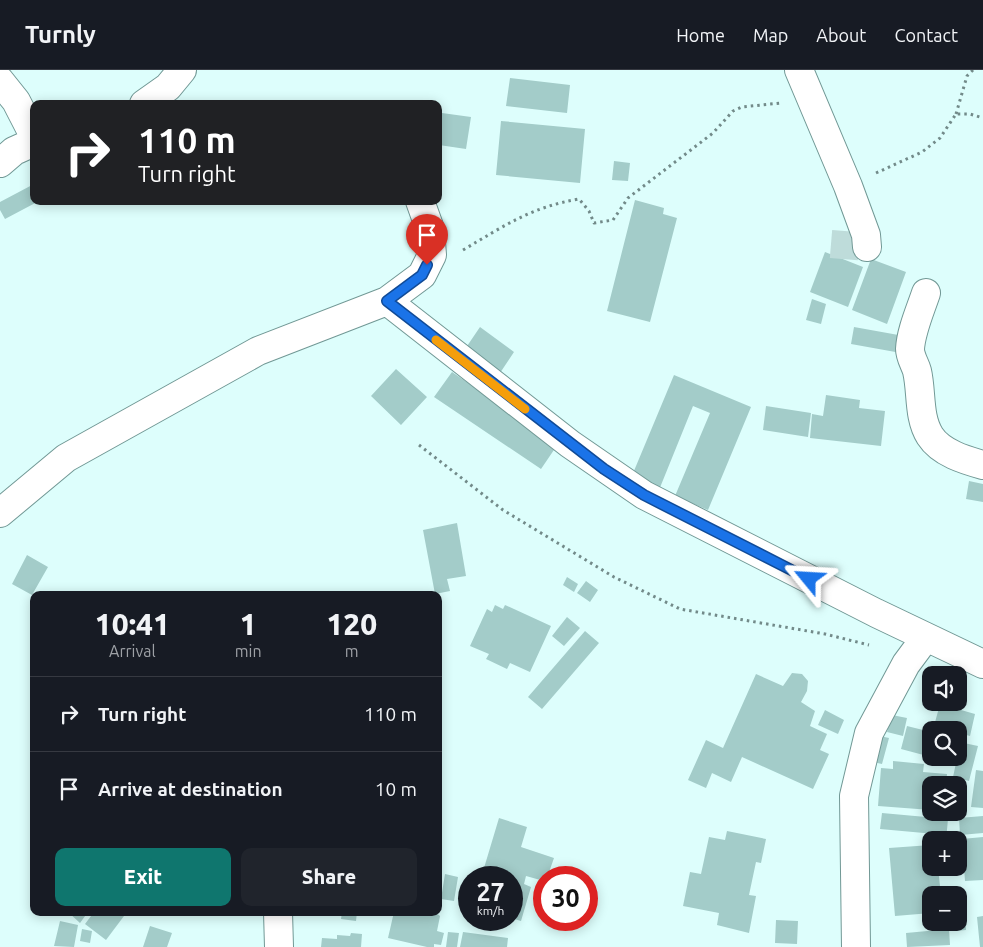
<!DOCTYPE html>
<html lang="en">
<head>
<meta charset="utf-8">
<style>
  body { margin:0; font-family:Ubuntu,sans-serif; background:#20242c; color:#f1f3f6; height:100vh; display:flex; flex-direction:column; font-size:19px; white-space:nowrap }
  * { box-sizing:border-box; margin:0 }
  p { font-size:16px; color:#9ea1a6 }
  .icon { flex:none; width:28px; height:28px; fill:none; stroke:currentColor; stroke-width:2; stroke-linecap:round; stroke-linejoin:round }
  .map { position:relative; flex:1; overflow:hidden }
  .drawer { position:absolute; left:30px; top:521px; width:412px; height:325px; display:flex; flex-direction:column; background:#171b24; border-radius:10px; box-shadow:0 2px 12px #0003 }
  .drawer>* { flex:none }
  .hud { position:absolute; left:30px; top:30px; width:412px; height:105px; border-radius:10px; box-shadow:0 2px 12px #0003; background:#202124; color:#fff; overflow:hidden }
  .buttons { position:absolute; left:922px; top:596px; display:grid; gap:10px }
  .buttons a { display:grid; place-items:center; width:45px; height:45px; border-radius:10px; background:#171b24; box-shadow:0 2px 12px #0003; font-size:25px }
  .speed { position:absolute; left:458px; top:796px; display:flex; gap:10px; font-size:25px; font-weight:700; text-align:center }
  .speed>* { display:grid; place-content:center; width:65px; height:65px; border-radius:50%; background:#171b24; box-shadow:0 2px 12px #0003; line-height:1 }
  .speed small { font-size:12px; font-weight:400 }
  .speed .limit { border:8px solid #d22; background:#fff; color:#111 }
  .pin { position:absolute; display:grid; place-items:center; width:42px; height:42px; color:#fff; margin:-51px -21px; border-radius:50% 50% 50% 0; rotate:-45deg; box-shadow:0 0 5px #0007 }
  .pin .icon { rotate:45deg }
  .me { position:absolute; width:55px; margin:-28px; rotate:297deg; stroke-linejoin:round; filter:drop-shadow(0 0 4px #0008) }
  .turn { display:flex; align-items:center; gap:18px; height:105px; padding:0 25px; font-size:22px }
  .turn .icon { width:65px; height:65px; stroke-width:2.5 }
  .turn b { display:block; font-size:35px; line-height:42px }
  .eta { display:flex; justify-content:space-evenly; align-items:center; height:85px; text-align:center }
  .eta b { font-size:30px; font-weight:800; line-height:35px }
  .primary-button { display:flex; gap:10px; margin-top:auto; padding:10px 25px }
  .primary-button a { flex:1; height:58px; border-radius:10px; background:#0f766e; color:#fff; font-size:20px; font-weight:800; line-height:58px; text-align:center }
  .primary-button a+a { background:#20242c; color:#f1f3f6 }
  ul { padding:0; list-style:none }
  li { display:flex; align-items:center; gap:15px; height:75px; padding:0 25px; border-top:1px solid #363941 }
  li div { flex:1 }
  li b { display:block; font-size:19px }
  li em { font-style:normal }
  header { display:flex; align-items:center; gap:30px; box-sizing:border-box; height:70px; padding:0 25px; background:#171b24; border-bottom:1px solid #363941 }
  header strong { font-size:24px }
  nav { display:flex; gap:28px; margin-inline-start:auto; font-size:18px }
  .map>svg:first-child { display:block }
</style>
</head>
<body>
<header>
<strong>Turnly</strong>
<nav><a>Home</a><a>Map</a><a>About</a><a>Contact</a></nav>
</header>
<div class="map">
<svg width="983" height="877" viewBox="0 0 983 877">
  <rect width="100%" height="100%" fill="#ddfefc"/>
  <path fill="#a3ccc9" d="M 510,8 L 570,15 L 567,43 L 506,36 Z
    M 442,43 L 471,47 L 466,79 L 439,75 Z
    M 501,51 L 585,59 L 580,113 L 496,105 Z
    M 614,91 L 630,93 L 628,111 L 612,110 Z
    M 34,114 L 34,131 L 39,131 L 5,149 L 0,140 L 0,132 Z
    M 635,130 L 664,138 L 663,144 L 677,148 L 650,252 L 607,241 Z
    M 825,182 L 863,197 L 848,237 L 810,222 Z
    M 871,189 L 906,202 L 887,254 L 852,240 Z
    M 812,229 L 826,234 L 821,254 L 806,250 Z
    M 480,257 L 514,282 L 496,309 L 461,285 Z
    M 854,257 L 904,266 L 901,283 L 851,274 Z
    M 396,299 L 427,327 L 401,355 L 371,326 Z
    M 452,302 L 558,374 L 541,399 L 434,327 Z
    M 674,305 L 751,337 L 708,440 L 675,426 L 710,343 L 693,336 L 659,420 L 631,408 Z
    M 826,325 L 860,330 L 859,338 L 885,341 L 881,376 L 810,368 L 812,344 L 823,346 Z
    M 766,336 L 811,343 L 808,367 L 763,360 Z
    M 969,411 L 983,414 L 983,432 L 966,429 Z
    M 457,453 L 466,506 L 447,509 L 450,521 L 435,524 L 423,460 Z
    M 27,485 L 48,497 L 32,525 L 12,514 Z
    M 567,507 L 578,514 L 574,522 L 563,515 Z
    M 586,511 L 598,520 L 590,532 L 577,523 Z
    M 495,535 L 503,539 L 505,535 L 551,556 L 530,602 L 510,593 L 507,599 L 486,589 L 489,584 L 470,576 L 487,539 L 492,542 Z
    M 567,547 L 580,558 L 564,576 L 552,566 Z
    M 585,561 L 599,573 L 542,639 L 528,627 Z
    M 792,603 L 802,604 L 808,611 L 807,621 L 801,632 L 815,641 L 810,656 L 827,664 L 820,680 L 829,684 L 813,719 L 742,687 L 731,712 L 712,703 L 706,718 L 688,710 L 706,670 L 723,678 L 756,604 L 783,616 Z
    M 940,634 L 975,644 L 970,666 L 959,663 L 959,660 L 934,656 Z
    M 825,640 L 844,650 L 838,664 L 818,655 Z
    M 892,645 L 907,648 L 903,666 L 887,662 Z
    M 907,656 L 931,662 L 931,687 L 901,679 Z
    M 880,666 L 889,668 L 882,694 L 873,692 Z
    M 959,672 L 978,676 L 969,711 L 953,707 L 956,693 L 952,692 L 953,688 L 959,688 Z
    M 893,691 L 924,694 L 923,702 L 947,704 L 946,715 L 931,715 L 931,740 L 878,736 L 881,698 L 893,699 Z
    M 976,700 L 983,701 L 983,738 L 971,737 Z
    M 882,743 L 948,749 L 946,770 L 934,770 L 935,764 L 880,759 Z
    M 983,746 L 983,763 L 960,765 L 959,748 Z
    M 499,748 L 527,757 L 521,777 L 554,788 L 547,808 L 544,808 L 544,811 L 526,806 L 524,814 L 531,817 L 521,851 L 511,848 L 511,808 L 481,808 Z
    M 727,761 L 766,769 L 761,793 L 756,792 L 749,825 L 756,826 L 749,863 L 717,855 L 719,843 L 683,836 L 690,802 L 701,804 L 709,767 L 725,770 Z
    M 983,767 L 983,810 L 965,811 L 962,769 Z
    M 931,775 L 931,798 L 938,798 L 941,825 L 931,825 L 931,843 L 895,846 L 889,778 Z
    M 445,804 L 458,807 L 454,831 L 441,829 Z
    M 959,835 L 965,835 L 966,860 L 956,861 L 955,852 L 959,852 Z
    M 68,842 L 88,842 L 80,853 Z
    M 94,842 L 127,842 L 106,870 L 85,854 Z
    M 342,842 L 357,842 L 356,851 L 341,849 Z
    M 394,842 L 435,842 L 440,846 L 437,861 L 444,863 L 441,875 L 434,874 L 434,877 L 427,877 L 388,868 Z
    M 983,846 L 983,877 L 980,877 L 977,847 Z
    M 776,850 L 798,851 L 797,874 L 775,873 Z
    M 60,851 L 78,855 L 74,877 L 54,876 Z
    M 150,856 L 172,863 L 167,877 L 143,877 Z
    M 82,859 L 92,861 L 90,873 L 80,871 Z
    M 949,859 L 950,875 L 907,877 L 906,863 Z
    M 448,862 L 459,863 L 457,877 L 446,877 Z
    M 463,862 L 508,868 L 507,877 L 460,877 Z
    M 351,863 L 362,864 L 361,877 L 321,877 L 322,868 L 337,869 L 337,865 L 350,866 Z"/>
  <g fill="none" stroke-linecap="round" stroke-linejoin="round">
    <path stroke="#bedcda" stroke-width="28" stroke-dasharray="28 14" stroke-linecap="butt" d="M 831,174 L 867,177"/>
    <g stroke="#719895" stroke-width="30">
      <path id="minor" d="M 799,0 L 848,116 L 866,165 L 867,177
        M 0,11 L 16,31 L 34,66
        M 144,34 L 168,17 L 182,0
        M 0,93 L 14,81 L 34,72
        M 926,223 C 920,241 911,261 910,279 C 910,287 915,294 917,301 C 922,322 918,347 930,366 C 941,383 965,390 983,395
        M 387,231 L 570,374 L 644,425 L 876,543 L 983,594
        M 0,443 L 66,388 L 258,281 L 387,231 L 422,205 L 432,185 L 430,159 L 420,131
        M 278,842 L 279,877
        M 856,877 L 854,726 L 869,663 L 906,594 L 926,567"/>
    </g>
    <path stroke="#728a89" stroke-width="3" stroke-dasharray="2.5 4" stroke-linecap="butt" d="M 956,44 L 967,6 L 973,0
      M 876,103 L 922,82 L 940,68 L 956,44 L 970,44 L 983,48
      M 463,180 C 504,156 531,137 579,129 L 589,141 L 594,153 L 613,150 L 628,128 L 713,63 L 733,41 L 742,37 L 781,33
      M 419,375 L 503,440 L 614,507 L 680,539 L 825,564 L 869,575"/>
    <use href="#minor" stroke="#fff" stroke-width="28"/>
  </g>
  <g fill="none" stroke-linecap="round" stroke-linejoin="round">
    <g stroke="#114b97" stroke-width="12">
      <path id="route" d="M 427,195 L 422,205 L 387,231 L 604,399 L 644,425 L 809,509"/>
    </g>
    <use href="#route" stroke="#1a73e8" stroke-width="9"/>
    <path stroke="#f59e0b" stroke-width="9" d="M 436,270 L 525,339"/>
  </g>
</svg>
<div class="buttons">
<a><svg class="icon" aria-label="sound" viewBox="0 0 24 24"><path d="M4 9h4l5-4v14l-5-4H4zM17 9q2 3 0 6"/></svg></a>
<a><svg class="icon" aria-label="search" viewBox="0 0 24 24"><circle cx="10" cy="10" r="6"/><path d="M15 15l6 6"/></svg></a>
<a><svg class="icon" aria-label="layers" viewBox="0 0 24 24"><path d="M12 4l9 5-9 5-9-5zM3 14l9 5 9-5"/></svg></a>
<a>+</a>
<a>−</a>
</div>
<div class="speed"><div>27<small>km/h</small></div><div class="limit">30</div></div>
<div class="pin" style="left:427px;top:195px;background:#d93025"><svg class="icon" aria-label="arrive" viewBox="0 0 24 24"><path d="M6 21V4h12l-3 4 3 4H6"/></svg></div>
<svg class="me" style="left:809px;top:509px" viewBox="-20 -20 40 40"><path d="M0-17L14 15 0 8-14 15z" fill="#1a73e8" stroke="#fff" stroke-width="4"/></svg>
<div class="hud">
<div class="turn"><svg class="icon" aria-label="right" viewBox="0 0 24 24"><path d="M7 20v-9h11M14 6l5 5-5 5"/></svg><div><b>110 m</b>Turn right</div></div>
</div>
<section class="drawer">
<div class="eta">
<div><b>10:41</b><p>Arrival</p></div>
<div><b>1</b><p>min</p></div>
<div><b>120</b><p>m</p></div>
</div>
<ul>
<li><svg class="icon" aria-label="right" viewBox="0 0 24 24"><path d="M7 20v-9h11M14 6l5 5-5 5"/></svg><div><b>Turn right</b></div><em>110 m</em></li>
<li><svg class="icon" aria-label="arrive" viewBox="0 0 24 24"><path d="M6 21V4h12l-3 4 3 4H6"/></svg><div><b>Arrive at destination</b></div><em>10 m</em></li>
</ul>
<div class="primary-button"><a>Exit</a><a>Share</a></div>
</section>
</div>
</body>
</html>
